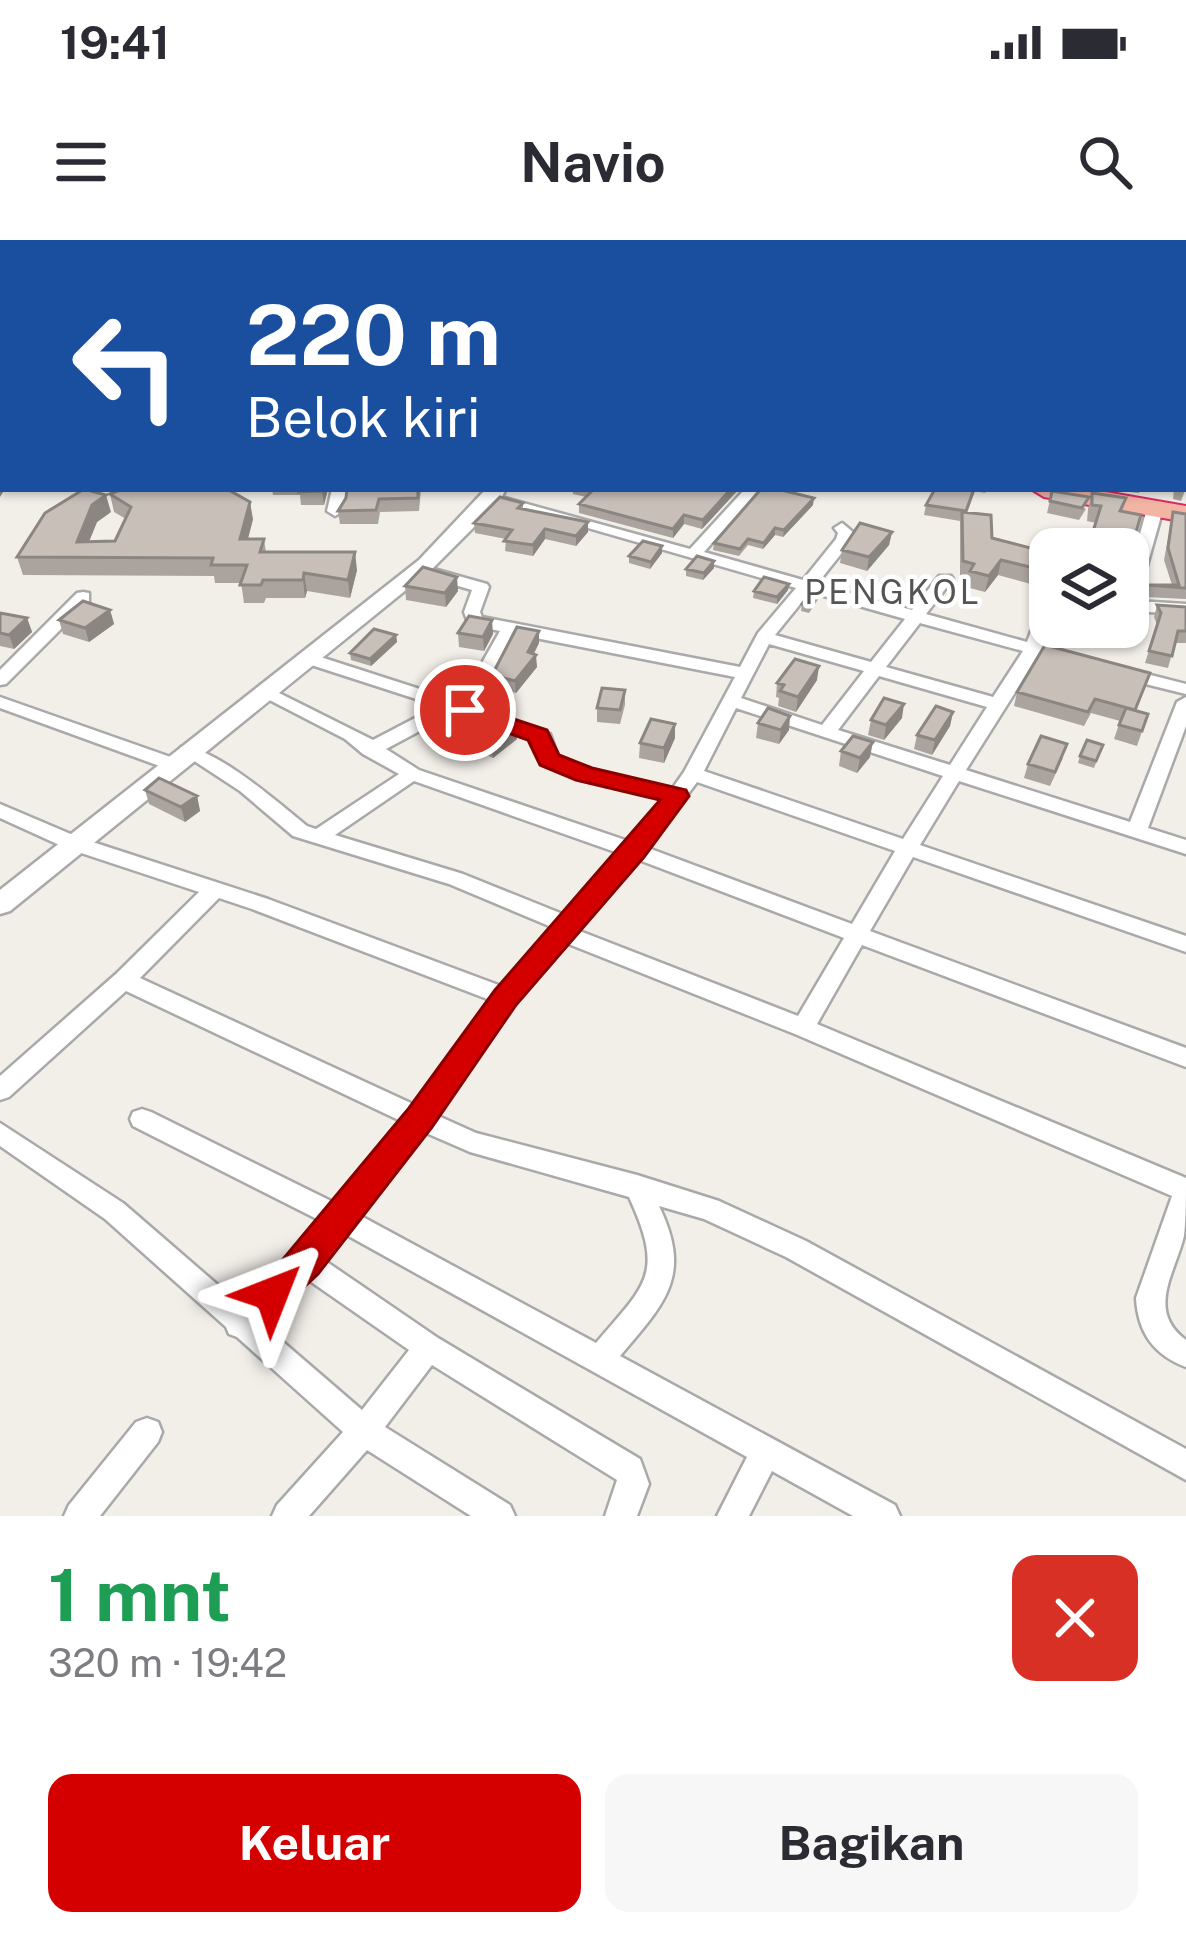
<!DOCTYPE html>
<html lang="id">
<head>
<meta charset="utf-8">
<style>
  body { margin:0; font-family:"Public Sans",sans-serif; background:#f7f7f7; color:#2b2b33; height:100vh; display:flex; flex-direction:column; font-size:45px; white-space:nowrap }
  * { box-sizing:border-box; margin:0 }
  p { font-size:39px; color:#7c7c81 }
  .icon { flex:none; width:66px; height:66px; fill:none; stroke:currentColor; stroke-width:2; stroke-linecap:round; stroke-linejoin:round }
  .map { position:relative; height:1276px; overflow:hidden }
  .side { display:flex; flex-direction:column; background:#fff; flex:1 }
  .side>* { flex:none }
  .top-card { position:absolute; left:0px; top:0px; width:1188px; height:252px; box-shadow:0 3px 9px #0004; background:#1a4fa0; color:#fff; overflow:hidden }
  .tools { position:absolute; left:1029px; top:288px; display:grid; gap:24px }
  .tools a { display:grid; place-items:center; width:120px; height:120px; border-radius:24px; background:#fff; box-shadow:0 3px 9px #0004; font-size:60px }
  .pin { position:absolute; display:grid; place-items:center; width:102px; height:102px; color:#fff; margin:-51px; border:6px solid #fff; border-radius:50%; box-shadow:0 3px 12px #0007 }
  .me { position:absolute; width:132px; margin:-66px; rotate:45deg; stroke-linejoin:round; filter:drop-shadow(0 0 9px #0008) }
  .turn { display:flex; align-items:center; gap:42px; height:252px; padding:0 48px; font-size:54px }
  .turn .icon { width:156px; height:156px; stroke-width:2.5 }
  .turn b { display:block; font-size:84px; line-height:102px }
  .round { display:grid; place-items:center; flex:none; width:126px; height:126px; border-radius:24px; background:#f7f7f7 }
  .overview { display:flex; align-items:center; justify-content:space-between; height:204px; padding:0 48px }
  h1 { font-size:72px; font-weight:700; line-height:90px; color:#1e9e55 }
  .action { display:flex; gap:24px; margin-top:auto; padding:24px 48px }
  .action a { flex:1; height:138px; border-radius:24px; background:#d40000; color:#fff; font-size:48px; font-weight:700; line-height:138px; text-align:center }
  .action a+a { background:#f7f7f7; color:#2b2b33 }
  .status { display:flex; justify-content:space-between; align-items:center; height:84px; padding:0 60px; background:#fff; direction:ltr }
  .status svg { height:33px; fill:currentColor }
  header { display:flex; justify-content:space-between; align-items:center; height:156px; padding:0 48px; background:#fff; font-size:54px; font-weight:700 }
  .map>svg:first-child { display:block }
</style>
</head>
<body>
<div class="status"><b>19:41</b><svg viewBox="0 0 49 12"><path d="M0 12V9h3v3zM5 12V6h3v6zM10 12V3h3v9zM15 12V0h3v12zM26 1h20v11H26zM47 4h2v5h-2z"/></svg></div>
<header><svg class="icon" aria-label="menu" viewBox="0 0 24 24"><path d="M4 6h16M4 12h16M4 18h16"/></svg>Navio<svg class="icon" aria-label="search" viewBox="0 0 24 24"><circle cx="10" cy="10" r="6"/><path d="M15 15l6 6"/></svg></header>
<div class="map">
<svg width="1186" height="1276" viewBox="0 0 1186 1276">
  <rect width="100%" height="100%" fill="#f2efe9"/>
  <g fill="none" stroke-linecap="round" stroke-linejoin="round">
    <g stroke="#a9a9a9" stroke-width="5">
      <path id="minor" d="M 698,0 L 715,0 L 716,2 L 694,3 Z
        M 0,59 L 3,59 L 3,67 L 0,67 Z
        M 1186,60 L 1186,71 L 1185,72 L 1185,61 Z
        M 3,85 L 3,96 L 0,97 L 0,86 Z
        M 1185,149 L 1186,149 L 1186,157 L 1185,157 Z
        M 1185,187 L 1186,187 L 1186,195 L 1185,195 Z
        M 332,249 L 346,249 L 343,271 L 335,276 L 327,271 Z
        M 745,249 L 760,249 L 704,312 L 803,340 L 836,299 L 838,293 L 834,288 L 842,283 L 854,293 L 852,300 L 817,344 L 912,370 L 939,336 L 951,336 L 953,339 L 926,374 L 1027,402 L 1042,363 L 1050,358 L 1050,386 L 1043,406 L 1078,419 L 1069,424 L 1038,416 L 966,530 L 1130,582 L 1177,462 L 1186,457 L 1186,486 L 1148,588 L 1186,600 L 1186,614 L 959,541 L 920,605 L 1186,696 L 1186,712 L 913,617 L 870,691 L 1186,808 L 1186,827 L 862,705 L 817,784 L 1186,938 C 1186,957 1186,978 1184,996 C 1175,1033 1146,1071 1186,1100 L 1186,1127 C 1154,1115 1138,1093 1136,1058 L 1172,956 L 795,794 L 566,703 L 513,763 L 436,875 L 476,893 L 637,935 L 719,961 L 806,1001 L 1186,1209 L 1186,1240 L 786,1017 L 704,979 L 659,966 C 693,1036 665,1063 620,1116 L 895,1265 L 900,1276 L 853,1276 L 772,1231 L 749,1276 L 717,1276 L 747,1217 L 345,994 L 324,1020 L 438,1098 L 640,1219 L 649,1244 L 637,1276 L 605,1276 L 617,1240 L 432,1125 L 385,1187 L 510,1265 L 515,1276 L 471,1276 L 367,1210 L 309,1276 L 272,1276 L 277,1265 L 343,1192 L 237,1097 L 229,1094 L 226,1087 L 105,979 L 0,906 L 0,883 L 123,963 L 241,1065 L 296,1015 L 323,982 L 133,886 L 130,879 L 133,872 L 142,869 L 151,872 L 337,964 L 403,882 L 126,751 L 9,857 L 0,860 L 0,836 L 116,734 L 199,652 L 66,608 L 0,578 L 0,564 L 80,598 L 268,659 L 501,746 L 554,688 L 449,644 L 293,596 L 240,551 L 179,511 L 181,507 C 212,504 282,566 307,586 L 316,589 L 399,534 L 363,514 L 345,499 L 256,453 L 259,449 L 271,449 L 373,500 L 438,466 L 302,422 L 302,414 L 308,413 L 460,462 L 500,391 L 469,385 L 464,372 L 472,350 L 424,336 L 424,330 L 430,328 L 487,344 L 489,347 L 480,372 L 482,377 L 740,427 L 758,393 L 796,348 L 491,260 L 498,256 L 690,309 ZM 810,352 L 905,379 L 871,422 L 775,395 ZM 920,383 L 1023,411 L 993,457 L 886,427 ZM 515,394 L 735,437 L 684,532 L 672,549 L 590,529 L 558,517 L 550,494 L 476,467 ZM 769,404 L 864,431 L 822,485 L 741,458 ZM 879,436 L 987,467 L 950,525 L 838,490 ZM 736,468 L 943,536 L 903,599 L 704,531 ZM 455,472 L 534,501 L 542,524 L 577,538 L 664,559 L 631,602 L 419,530 L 386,509 ZM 414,541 L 621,614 L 565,675 L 463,634 L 335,595 ZM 697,542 L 895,611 L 852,684 L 648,608 ZM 639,620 L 844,698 L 798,776 L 577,690 ZM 219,658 L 252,669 L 490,760 L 415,865 L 140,738 ZM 424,892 L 470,912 L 629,957 C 665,1035 646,1044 596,1103 L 359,975 ZM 307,1039 L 409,1110 L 362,1170 L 261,1083 Z
        M 1155,264 L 1163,269 L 1137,361 L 1186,364 L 1186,374 L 1128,371 L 1128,336 L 1147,269 Z
        M 83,352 L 89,353 L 89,361 L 6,444 L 0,445 L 0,430 L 77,353 Z
        M 1123,428 L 1186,444 L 1186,454 L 1117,437 L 1114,433 Z
        M 0,457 L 179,520 L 182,524 L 179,528 L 165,528 L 0,468 Z
        M 147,1178 L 158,1182 L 162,1192 L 158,1202 L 100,1276 L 64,1276 L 69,1265 L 136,1182 Z"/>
    </g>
    <g stroke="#a9a9a9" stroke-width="5">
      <path id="tertiary" d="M 486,249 L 506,249 L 499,262 L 433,328 L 10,671 L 0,674 L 0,650 L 419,320 Z"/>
    </g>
    <g stroke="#707d05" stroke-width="4">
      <path id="secondary" d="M 0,140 L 3,140 L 3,152 L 0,152 Z"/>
    </g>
    <g stroke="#dc2a67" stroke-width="4">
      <path id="trunk" d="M 390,0 L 409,0 L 411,3 L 392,3 Z
        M 1031,249 L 1088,249 L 1186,266 L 1186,282 L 1044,257 Z"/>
    </g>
    <use href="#minor" fill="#fff" fill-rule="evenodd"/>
    <use href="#tertiary" fill="#fff" fill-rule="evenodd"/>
    <use href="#secondary" fill="#f7fabf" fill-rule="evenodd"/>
    <use href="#trunk" fill="#f2b4a3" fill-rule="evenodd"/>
  </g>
  <path fill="#aba49e" d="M 1186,248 L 1181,261 L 1173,259 L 1174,249 Z
    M 272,249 L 328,249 L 324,265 L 301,265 L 300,255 L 273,255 Z
    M 347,249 L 421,249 L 419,271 L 380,272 L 378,284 L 340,284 L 338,271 L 346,258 Z
    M 573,249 L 739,249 L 702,289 L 684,284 L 673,298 L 579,273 L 579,264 L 586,257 L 573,254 Z
    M 935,249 L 987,249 L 985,253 L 975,251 L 967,273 L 992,298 L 1048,329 L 1038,346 L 998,335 L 985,352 L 966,347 L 968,339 L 960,337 L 960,281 L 924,275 L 926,265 Z
    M 1099,249 L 1141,249 L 1139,253 Z
    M 1052,251 L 1086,269 L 1079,280 L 1047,273 Z
    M 1092,253 L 1126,258 L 1122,272 L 1141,275 L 1128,320 L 1128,309 L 1088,309 L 1096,283 L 1087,281 L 1088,269 Z
    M 110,254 L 253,279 L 248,299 L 264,299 L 266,312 L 357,330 L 350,358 L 307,351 L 305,358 L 266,358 L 264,363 L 244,363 L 241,343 L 215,343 L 214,336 L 23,335 L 17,317 L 111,272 L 97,282 L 89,301 L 115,301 L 126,279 L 114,272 Z
    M 523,263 L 523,269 L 588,282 L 588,292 L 576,306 L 545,299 L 533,316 L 505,311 L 506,299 L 475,293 L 474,283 Z
    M 813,265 L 783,297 L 775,295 L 763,309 L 748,305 L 739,316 L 713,310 L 714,303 Z
    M 1173,272 L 1186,274 L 1186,359 L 1144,357 L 1147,345 L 1172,345 L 1164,320 Z
    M 892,292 L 889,305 L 867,331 L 840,323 L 842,310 Z
    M 662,306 L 662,313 L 650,329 L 629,323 L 629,316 Z
    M 714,321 L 714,328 L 703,340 L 686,336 L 686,329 Z
    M 789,344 L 788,350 L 777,364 L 753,358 L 754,351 Z
    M 405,346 L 458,351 L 446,367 L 406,360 Z
    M 820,352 L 819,358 L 809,373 L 801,371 L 802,364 Z
    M 1157,365 L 1186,367 L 1186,403 L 1175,403 L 1168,428 L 1145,423 L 1157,385 L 1154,377 Z
    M 110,370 L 114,384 L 89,402 L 63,394 L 59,380 Z
    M 0,373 L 27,378 L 32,392 L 14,409 L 0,406 Z
    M 458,393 L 493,394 L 484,411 L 459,407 Z
    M 396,395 L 397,402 L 371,426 L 351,420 L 350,413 Z
    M 539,403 L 534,414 L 537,427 L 516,453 L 492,448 L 492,435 Z
    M 1150,433 L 1136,471 L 1148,474 L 1137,506 L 1114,499 L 1120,481 L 1091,473 L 1084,486 L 1014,466 L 1017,452 Z
    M 817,440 L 796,472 L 778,466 L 779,458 L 776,457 L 777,443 Z
    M 625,450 L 625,465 L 620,484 L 597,482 L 597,468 Z
    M 953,472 L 950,486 L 932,515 L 914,509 L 917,495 Z
    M 902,478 L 884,500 L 868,495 L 871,480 Z
    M 758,483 L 789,490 L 779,504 L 756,498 Z
    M 516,485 L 517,499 L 493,518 L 472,508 L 471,494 Z
    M 675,498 L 664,523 L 639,518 L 640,503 Z
    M 1103,505 L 1094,528 L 1078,523 L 1080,516 Z
    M 841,511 L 870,517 L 857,533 L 839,526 Z
    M 1063,518 L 1050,546 L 1024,538 L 1028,524 Z
    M 145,550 L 197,556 L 200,571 L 185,582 L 149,564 Z"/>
  <path fill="#8b8681" d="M 235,0 L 254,0 L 252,3 L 228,3 Z
    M 3,232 L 3,249 L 5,249 L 0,257 L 0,237 Z
    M 323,249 L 328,249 L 324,265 L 322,251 Z
    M 731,249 L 739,249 L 702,289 L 703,280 Z
    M 106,255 L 111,272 L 97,282 L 82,319 L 77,302 L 92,265 Z
    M 814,258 L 813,265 L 783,297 L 784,290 Z
    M 250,262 L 253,279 L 243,317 L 240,299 Z
    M 684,275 L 684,284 L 673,298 L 673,289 Z
    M 588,282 L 588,292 L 576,306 L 576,296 Z
    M 775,288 L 775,295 L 763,309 L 764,303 Z
    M 545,289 L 545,299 L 533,316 L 533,305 Z
    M 892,292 L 889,305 L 867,331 L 869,317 Z
    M 662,306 L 662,313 L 650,329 L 651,322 Z
    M 355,312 L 357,330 L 350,358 L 348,340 Z
    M 1050,317 L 1048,329 L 1038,346 L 1042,330 Z
    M 1001,320 L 998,335 L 985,352 L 989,336 Z
    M 714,321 L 714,328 L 703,340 L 704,333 Z
    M 304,333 L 307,351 L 305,358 L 303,340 Z
    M 457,337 L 458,351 L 446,367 L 445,353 Z
    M 789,344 L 788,350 L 777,364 L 777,357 Z
    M 110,370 L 114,384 L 89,402 L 85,388 Z
    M 27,378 L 32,392 L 14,409 L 9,395 Z
    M 492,380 L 493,394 L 484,411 L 483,397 Z
    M 539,391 L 539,403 L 528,424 L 528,412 Z
    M 396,395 L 397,402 L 371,426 L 370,419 Z
    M 536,415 L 537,427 L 516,453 L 515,441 Z
    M 819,426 L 817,440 L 796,472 L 798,457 Z
    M 904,464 L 902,478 L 884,500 L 886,485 Z
    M 953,472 L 950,486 L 932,515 L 935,500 Z
    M 790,476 L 789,490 L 779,504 L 781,490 Z
    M 675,484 L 675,498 L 664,523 L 664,508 Z
    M 516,485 L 517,499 L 493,518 L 492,504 Z
    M 873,502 L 870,517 L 857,533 L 860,518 Z
    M 197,556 L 200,571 L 185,582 L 181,567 Z"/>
  <path fill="#c7bfb8" stroke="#8b8681" stroke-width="3" d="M 0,0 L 43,0 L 41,3 L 4,3 L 4,1 Z
    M 104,0 L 235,0 L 228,3 L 101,3 Z
    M 0,13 L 3,13 L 3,28 L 0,30 Z
    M 3,162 L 3,232 L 0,237 L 0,166 Z
    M 1185,198 L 1186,198 L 1185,247 Z
    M 84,249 L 106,255 L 92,265 L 77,302 L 115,301 L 131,267 L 110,254 L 122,249 L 227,249 L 250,262 L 240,299 L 264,299 L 260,312 L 355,312 L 348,340 L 304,333 L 303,340 L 263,340 L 261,345 L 240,345 L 247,325 L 211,325 L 213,318 L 17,317 L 45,273 Z
    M 300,249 L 323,249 L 322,251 L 299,252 Z
    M 347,249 L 418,249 L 418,258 L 379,259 L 376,270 L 338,271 L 346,258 Z
    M 594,249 L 731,249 L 703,280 L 684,275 L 673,289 L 579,264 Z
    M 761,249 L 777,249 L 814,258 L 784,290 L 775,288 L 764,303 L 748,299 L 740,309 L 714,303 Z
    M 935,249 L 974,249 L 966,271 L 926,265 Z
    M 1052,251 L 1089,257 L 1082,268 L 1050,261 Z
    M 1092,253 L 1126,258 L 1120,271 L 1141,275 L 1132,306 L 1128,297 L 1123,309 L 1090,309 L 1090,301 L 1101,266 L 1092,265 Z
    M 500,257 L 523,263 L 518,268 L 588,282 L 576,296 L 545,289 L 533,305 L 504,301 L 512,290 L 474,283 Z
    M 962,272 L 991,275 L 992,298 L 1050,313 L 1050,317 L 1042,330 L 1001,320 L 989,336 L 970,331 L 974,324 L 963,321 Z
    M 1173,272 L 1186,274 L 1186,348 L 1147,345 L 1179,345 L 1168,308 Z
    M 860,283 L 892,292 L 869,317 L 842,310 Z
    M 643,301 L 662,306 L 651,322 L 629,316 Z
    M 697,316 L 714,321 L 704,333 L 686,329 Z
    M 423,327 L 457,337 L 445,353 L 405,346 Z
    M 764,337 L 789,344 L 777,357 L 754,351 Z
    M 813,350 L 820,352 L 809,366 L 802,364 Z
    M 83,361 L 110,370 L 85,388 L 59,380 Z
    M 1157,365 L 1186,367 L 1186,391 L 1178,391 L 1172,416 L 1149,411 L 1161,373 Z
    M 0,373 L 27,378 L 9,395 L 0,393 Z
    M 469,376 L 492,380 L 483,397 L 458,393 Z
    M 517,387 L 539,391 L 528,412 L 536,415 L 515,441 L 492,435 Z
    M 374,389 L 396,395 L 370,419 L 350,413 Z
    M 1045,405 L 1150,433 L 1135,470 L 1095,459 L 1088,472 L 1017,452 Z
    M 795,419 L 819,426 L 798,457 L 780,451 L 784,445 L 777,443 Z
    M 602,448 L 625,450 L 620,470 L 597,468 Z
    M 884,458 L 904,464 L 886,485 L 871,480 Z
    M 936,466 L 953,472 L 935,500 L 917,495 Z
    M 768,468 L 790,476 L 781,490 L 758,483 Z
    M 1126,468 L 1148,474 L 1142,491 L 1119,485 Z
    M 494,477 L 516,485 L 492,504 L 471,494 Z
    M 651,479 L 675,484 L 664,508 L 640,503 Z
    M 853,496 L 873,502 L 860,518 L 841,511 Z
    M 1041,496 L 1067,504 L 1055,532 L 1028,524 Z
    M 1087,500 L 1103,505 L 1096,521 L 1080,516 Z
    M 159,538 L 197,556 L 181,567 L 145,550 Z"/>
  <path fill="#d40000" stroke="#8a0000" stroke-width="3" d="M 465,463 L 547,490 L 559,515 L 592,528 L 686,550 L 689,556 L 644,617 L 516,765 L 432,887 L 318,1034 L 285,1065 L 272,1070 L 260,1065 L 254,1054 L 409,868 L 495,750 L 660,560 L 576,540 L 540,525 L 528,500 L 457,475 L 453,470 Z"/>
  <g text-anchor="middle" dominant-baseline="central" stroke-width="9" stroke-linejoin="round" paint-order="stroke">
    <g font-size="33" letter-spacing="3" fill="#555" stroke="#fff">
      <text x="893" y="352">PENGKOL</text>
    </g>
  </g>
</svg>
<div class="tools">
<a><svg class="icon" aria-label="layers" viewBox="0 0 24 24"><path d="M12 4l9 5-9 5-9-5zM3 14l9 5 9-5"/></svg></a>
</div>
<div class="pin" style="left:465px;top:470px;background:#d93025"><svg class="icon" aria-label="arrive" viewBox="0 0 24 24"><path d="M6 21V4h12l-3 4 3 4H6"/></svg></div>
<svg class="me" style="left:272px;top:1054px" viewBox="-20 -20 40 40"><path d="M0-17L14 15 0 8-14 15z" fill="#d40000" stroke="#fff" stroke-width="4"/></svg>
<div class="top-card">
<div class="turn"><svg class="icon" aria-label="left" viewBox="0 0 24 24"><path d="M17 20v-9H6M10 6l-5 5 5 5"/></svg><div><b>220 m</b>Belok kiri</div></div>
</div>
</div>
<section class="side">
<div class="overview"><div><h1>1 mnt</h1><p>320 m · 19:42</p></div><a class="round" style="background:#d93025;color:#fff"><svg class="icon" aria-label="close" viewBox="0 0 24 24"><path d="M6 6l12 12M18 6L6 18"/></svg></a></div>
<div class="action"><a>Keluar</a><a>Bagikan</a></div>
</section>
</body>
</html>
